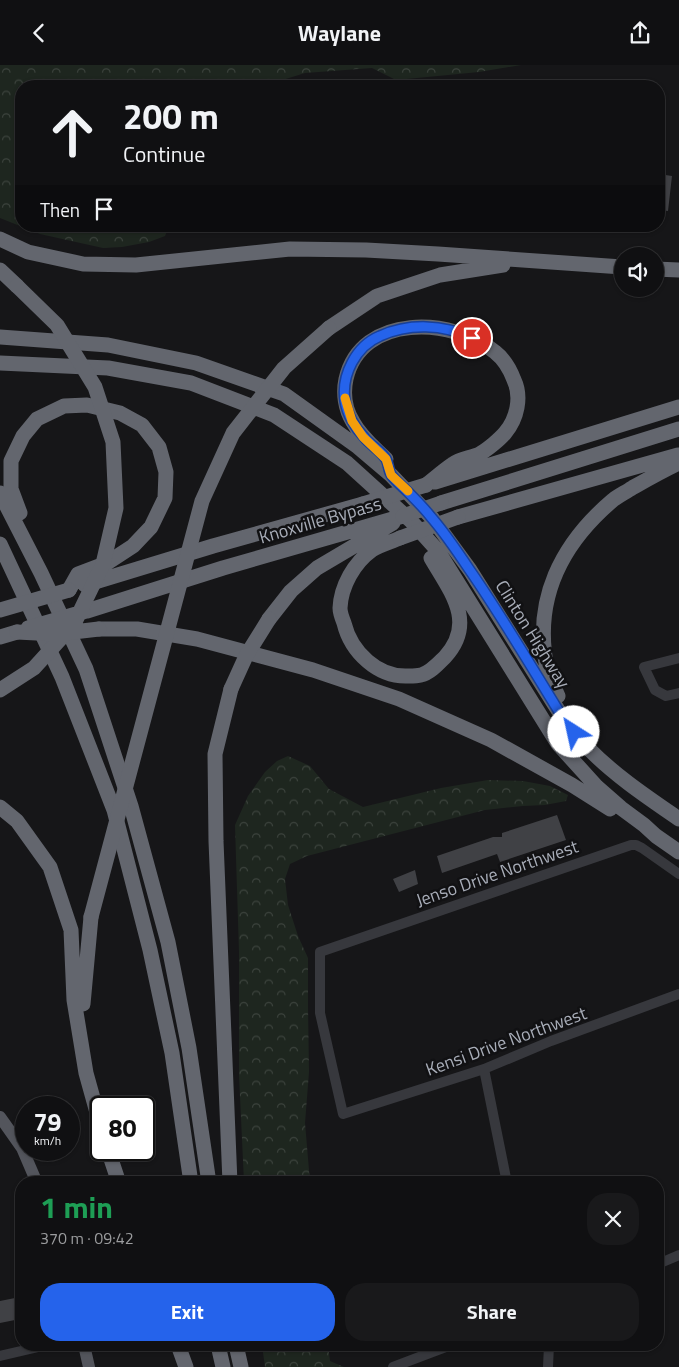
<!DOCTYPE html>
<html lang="en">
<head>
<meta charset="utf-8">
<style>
  body { margin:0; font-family:"Titillium Web",sans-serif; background:#19191b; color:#f1f3f6; height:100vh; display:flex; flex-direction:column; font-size:19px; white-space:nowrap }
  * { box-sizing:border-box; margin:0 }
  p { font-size:16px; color:#9c9d9f }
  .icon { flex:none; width:28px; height:28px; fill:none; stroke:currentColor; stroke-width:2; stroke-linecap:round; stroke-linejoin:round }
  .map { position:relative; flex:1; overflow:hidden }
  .drawer { position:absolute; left:15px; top:1111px; width:649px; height:175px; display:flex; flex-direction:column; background:#101012; border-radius:20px; box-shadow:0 1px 4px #0004,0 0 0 1px #303032 }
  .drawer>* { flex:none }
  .banner { position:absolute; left:15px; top:15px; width:650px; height:152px; border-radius:20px; box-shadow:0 1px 4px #0004,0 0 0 1px #303032; background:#101012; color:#f1f3f6; overflow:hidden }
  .fabs { position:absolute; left:614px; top:182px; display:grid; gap:10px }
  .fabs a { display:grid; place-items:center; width:50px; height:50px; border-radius:50%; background:#101012; box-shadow:0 1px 4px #0004,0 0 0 1px #303032; font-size:25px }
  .speed { position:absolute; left:15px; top:1031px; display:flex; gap:10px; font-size:25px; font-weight:700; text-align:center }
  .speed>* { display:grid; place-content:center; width:65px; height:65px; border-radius:50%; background:#101012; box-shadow:0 1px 4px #0004,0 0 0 1px #303032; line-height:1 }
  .speed small { font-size:12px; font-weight:400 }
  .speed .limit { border:2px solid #111; border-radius:8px; background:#fff; color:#111 }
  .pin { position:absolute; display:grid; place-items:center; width:42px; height:42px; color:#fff; margin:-21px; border:2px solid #fff; border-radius:50%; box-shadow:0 1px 5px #0007 }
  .me { position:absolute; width:55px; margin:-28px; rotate:325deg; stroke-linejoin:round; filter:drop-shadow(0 0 4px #0008) }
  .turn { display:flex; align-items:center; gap:18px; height:105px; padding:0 25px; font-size:22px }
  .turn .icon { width:65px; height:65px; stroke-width:2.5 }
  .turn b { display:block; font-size:35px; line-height:42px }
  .then { display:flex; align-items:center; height:48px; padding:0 25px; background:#0003; gap:10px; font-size:19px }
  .round { display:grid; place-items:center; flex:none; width:52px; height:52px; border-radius:20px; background:#19191b }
  .overview { display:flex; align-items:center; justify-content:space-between; height:85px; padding:0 25px }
  h1 { font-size:30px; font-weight:700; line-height:38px; color:#1e9e55 }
  .action { display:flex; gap:10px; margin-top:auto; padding:10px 25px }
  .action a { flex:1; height:58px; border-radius:20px; background:#2563eb; color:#fff; font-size:20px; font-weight:700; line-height:58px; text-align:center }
  .action a+a { background:#19191b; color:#f1f3f6 }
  header { display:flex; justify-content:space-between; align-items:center; height:65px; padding:0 25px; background:#101012; font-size:22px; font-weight:700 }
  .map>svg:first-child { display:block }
</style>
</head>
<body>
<header><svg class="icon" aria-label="back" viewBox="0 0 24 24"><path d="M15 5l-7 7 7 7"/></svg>Waylane<svg class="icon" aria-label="share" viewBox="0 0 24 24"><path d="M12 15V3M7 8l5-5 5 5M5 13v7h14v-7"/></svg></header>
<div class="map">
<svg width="679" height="1302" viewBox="0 0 679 1302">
  <defs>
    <pattern id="forest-crowns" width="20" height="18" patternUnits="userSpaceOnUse" patternTransform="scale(1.25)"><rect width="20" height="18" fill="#1e261f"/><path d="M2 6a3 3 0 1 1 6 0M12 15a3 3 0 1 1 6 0" fill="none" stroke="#3c433d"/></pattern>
  </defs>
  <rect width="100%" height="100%" fill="#161618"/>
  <path fill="url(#forest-crowns)" d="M 0,0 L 521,0 L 479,7 L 396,15 L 372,3 L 305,8 L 276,17 L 271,21 L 21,21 L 21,161 L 169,161 L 165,171 L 149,177 L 122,182 L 103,183 L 40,169 L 0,153 Z
    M 288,691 L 310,701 L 329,724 L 363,742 L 441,723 L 488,715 L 523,716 L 550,721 L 568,730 L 566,736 L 545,740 L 523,741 L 485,745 L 307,791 L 290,799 L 285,814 L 288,840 L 298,871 L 308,893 L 308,941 L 309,1007 L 305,1058 L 310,1117 L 244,1117 L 239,1010 L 239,887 L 235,760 L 248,731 L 265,707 L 277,696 Z
    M 262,1280 L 328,1280 L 330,1296 L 344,1302 L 265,1302 Z"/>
  <path fill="#404145" d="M 659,109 L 672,111 L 668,146 L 659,145 Z
    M 557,750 L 566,775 L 500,797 L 497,789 L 442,808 L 437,791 L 493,772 L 502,772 L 502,768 Z
    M 415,805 L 418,819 L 399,827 L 393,814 Z
    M 15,1233 L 20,1254 L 0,1258 L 0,1236 Z"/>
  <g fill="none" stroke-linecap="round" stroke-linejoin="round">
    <path stroke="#37383d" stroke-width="10" d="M 679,593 L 644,602 L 655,625 L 666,631 L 679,628
      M 679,809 L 642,783 L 636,780 L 631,780 L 320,887 L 320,948 L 343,1049 L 484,1004 L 551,976 L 679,929
      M 484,1004 L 507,1118
      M 658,1199 L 679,1190
      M 0,1291 L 47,1280
      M 393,1302 L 451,1280
      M 548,1302 L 549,1280"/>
    <path stroke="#53555c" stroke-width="12" d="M 0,1052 L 22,1083 L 37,1118
      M 84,1280 L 89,1302"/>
    <path stroke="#63666e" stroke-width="15" d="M 0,174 L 28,187 L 83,199 L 136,200 L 290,184 L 366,185 L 438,189 L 622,202
      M 655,204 L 679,205
      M 0,205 L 17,221
      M 329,263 L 377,231 L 440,210 L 503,200
      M 0,272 L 108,280 L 196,298 L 284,329 L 358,382 L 391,410 L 432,453 L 470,505 L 558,645 C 567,658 576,671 587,682 C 614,710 647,732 679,754
      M 0,298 L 108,303 L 191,318 L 274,350 L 347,398 L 411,456 L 438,486 L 558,679 L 597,722 L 621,743 L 644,760 L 656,771 L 679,787
      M 386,394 C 374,382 361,372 353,357 C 345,344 343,328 346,314 C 361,248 453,252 495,287 C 504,294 510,304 514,315 C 522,332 517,354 505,368 C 500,374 488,384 481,388 C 473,393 461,393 453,399 C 444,405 435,413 426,420
      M 435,417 L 679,342
      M 0,428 L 41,508 L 86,604 L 131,741 L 168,877 L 189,983 L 209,1118
      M 441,438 L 679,364
      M 20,448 L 11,424 L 11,396 L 23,371 L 37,354 L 64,341 L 87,340 L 120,348 L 142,360 L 159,382 L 166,407 L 165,433 L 151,462 L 133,481 L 107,498 L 78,509 L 69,525
      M 458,452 L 678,390
      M 400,473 C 391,477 380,480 372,485 C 354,498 341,521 340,543 C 340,548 342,553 344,558 C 351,587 378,613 409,611 C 413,611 417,611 421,610 C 430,608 438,599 445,592 C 477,557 450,526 431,493
      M 0,479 L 62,612 L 114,745 L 150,885 L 172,988 L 191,1118
      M 85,520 L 213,481 L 363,439
      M 87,546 L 223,503 L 403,451
      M 269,554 L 291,526 L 317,503 L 393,458
      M 99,564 L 137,564 L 197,574 L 313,605 L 399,634 L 491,675 L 572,720 L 610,744
      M 0,572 L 17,567
      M 558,631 C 554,622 549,613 547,603 C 533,535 561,479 613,435 C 618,431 626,427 632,423 C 648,414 662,406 679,398
      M 0,742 L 17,756 L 50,802 L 71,865 L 74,935 L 86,1008 L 101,1062
      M 83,939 L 91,852
      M 108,1085 L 119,1118
      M 230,1118 L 216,776 L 215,689 L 231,624
      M 178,1280 L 186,1302
      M 218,1280 L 223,1302
      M 236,1280 L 241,1302"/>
    <path stroke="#63666e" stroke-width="15" d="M 363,439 L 426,420
      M 403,451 L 441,438
      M 400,473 L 458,452
      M 0,545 L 69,525
      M 28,563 L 83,547
      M 17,567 L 56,569 L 99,564
      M 231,624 L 246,591 L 269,554
      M 0,625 L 34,603 L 74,559 L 103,499 L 116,443 L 113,377 L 95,322 L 57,260 L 17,221
      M 91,852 L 202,436 L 233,368 L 284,303 L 329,263"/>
  </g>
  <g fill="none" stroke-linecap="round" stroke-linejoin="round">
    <g stroke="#184099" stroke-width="12">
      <path id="route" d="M 472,273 C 443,259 409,258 380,271 C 356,281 341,310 345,336 C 347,349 355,363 364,372 C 370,380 380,385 386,394 C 389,399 388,406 392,411 C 397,417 403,422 408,427 C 416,435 424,443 431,452 C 445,468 457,486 469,504 C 501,550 529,598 558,645 L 574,667"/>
    </g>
    <use href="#route" stroke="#2563eb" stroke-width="9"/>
    <path stroke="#f59e0b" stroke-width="9" d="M 345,333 L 352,356 L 363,372 L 386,394 L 391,410 L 408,426"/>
  </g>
  <g text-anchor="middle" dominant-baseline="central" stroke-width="5" stroke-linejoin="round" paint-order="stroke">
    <g font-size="18" fill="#a8adb8" stroke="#111113">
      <text transform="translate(320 455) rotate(-16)">Knoxville Bypass</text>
      <text transform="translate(533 569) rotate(58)">Clinton Highway</text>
      <text transform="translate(497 808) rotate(-19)">Jenso Drive Northwest</text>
      <text transform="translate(506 976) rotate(-20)">Kensi Drive Northwest</text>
    </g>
  </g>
</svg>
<div class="fabs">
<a><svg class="icon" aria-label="sound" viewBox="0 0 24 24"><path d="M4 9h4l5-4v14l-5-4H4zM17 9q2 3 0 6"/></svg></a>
</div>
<div class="speed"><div>79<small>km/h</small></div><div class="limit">80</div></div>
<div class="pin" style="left:472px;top:273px;background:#d93025"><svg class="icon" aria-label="arrive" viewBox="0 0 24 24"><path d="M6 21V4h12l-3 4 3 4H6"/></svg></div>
<svg class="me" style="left:574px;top:667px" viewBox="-20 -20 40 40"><circle r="19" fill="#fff"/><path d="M0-13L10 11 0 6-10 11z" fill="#2563eb"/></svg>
<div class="banner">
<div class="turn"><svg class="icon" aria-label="ahead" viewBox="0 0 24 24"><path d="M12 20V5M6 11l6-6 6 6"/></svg><div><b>200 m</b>Continue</div></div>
<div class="then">Then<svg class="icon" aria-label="arrive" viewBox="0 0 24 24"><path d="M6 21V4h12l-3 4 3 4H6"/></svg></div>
</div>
<section class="drawer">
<div class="overview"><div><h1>1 min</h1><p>370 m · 09:42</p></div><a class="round"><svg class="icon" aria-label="close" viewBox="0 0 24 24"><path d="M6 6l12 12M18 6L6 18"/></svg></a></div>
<div class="action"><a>Exit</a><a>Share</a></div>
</section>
</div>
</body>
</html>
